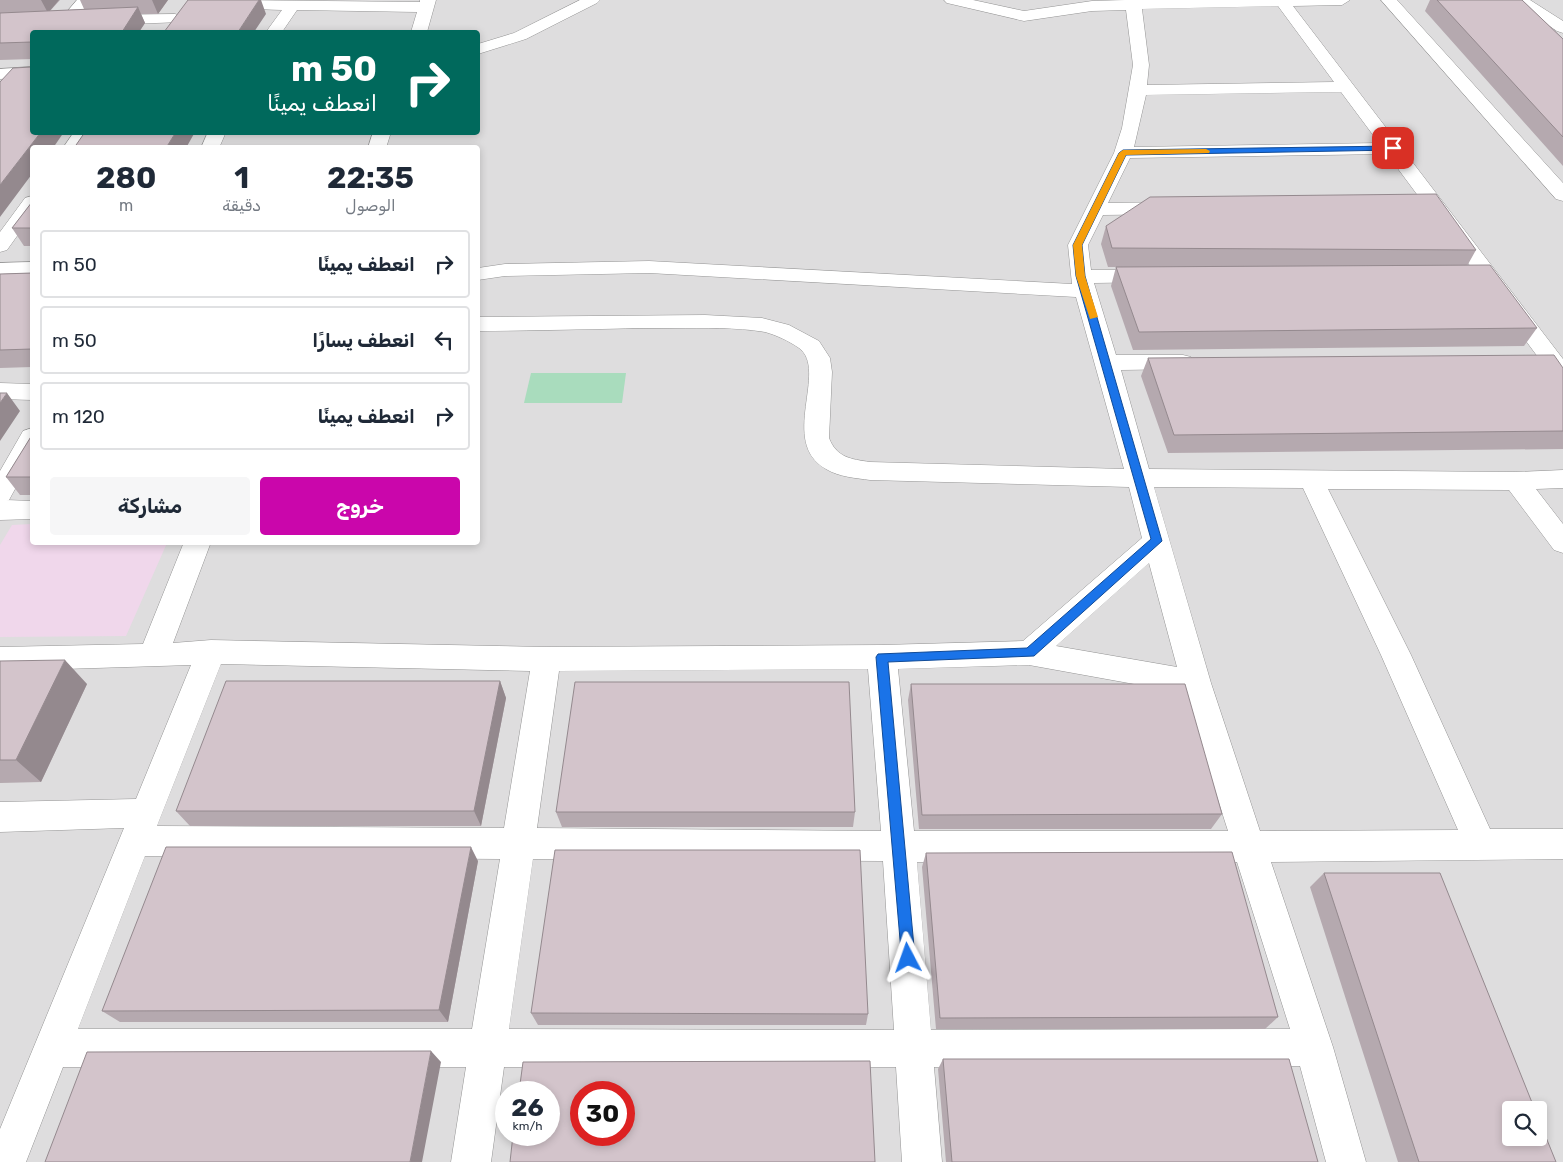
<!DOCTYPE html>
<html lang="ar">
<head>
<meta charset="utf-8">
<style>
  body { margin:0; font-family:Rubik,"Noto Sans Arabic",sans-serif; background:#f6f6f7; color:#1f2937; direction:rtl; height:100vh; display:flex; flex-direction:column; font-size:19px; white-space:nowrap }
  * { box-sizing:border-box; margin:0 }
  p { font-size:16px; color:#747a83 }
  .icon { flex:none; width:28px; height:28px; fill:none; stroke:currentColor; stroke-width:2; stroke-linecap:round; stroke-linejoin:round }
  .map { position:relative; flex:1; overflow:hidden; direction:ltr }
  .sheet { position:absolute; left:30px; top:145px; width:450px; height:400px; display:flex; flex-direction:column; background:#fff; border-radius:5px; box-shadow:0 2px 8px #0003; direction:rtl }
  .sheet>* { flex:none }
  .hud { position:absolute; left:30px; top:30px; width:450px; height:105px; border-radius:5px; box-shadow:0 2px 8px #0003; direction:rtl; background:#00695c; color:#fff; overflow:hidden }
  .controls { position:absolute; left:1502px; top:1101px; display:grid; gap:10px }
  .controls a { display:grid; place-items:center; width:45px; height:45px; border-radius:5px; background:#fff; box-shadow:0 2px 8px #0003; font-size:25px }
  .speed { position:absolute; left:495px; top:1081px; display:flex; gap:10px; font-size:25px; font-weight:700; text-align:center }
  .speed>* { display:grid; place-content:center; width:65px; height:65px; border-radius:50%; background:#fff; box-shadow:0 2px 8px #0003; line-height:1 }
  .speed small { font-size:12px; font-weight:400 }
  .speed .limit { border:8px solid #d22; background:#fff; color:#111 }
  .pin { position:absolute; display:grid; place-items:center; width:42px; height:42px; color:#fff; margin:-21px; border-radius:10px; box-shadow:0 2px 8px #0006 }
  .me { position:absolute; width:55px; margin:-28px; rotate:356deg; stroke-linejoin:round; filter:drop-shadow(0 0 4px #0008) }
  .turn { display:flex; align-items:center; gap:18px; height:105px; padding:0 20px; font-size:22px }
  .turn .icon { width:65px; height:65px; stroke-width:2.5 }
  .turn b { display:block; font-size:35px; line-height:42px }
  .eta { display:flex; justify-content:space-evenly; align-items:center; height:85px; text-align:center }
  .eta b { font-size:30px; font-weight:700; line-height:35px }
  .button { display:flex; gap:10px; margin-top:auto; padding:10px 20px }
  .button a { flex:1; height:58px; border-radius:5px; background:#ca06ab; color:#fff; font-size:20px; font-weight:700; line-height:58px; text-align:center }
  .button a+a { background:#f6f6f7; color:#1f2937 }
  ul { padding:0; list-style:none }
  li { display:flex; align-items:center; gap:15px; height:68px; margin:0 10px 8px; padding:0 10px; border:2px solid #e0e1e3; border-radius:5px }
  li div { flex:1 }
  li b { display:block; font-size:19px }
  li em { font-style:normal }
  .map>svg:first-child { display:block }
</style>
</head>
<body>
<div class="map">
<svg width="1563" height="1162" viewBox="0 0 1563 1162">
  <rect width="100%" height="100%" fill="#f0e7e9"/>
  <path fill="#deddde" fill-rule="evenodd" d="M 0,0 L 1563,0 L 1563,1162 L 0,1162 ZM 32,32 L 478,32 L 478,132 L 32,132 ZM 32,148 L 478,148 L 478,542 L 32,542 ZM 506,1092 L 549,1092 L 549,1135 L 506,1135 ZM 581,1092 L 624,1092 L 624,1135 L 581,1135 ZM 1511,1110 L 1539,1110 L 1539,1138 L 1511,1138 Z"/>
  <path fill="#f0d7eb" d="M 32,524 L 32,542 L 167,543 L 126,636 L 0,637 L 0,545 L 12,525 Z"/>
  <path fill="#a9dcbd" d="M 531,373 L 626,373 L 622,403 L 524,403 Z"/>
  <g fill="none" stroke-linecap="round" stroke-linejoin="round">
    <g stroke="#949494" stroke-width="1">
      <path id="minor" d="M 77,0 L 93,0 L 74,23 L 62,23 L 60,20 Z
        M 226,0 L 420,2 L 420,0 L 436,0 L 427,32 L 411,32 L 417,12 L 297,10 L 282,32 L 266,32 L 282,10 L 220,8 L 218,5 L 220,2 Z
        M 580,0 L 600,0 L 597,3 L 526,39 L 478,54 L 478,44 L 514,33 Z
        M 944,0 L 973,0 L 1024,11 L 1092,1 L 1125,0 L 1350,0 L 1342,5 L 1293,6 L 1563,359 L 1563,383 L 1555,380 L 1387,154 L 1130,158 L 1108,203 L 1171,202 L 1178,204 L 1181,208 L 1178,212 L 1171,214 L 1103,215 L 1088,245 L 1091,270 L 1152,270 L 1159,272 L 1163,276 L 1159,280 L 1152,282 L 1094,283 L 1116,355 L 1183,355 L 1191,357 L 1194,362 L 1191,367 L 1183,369 L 1121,370 L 1149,469 L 1516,472 L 1563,470 L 1563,488 L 1536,489 L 1563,524 L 1563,553 L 1554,550 L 1509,490 L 1328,489 L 1411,655 L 1490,829 L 1563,829 L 1563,859 L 1271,862 L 1333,1047 L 1366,1162 L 1326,1162 L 1300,1066 L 934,1067 L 942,1162 L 902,1162 L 896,1067 L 504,1067 L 491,1162 L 451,1162 L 466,1067 L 63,1067 L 26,1162 L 0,1162 L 0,1129 L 124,828 L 0,832 L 0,802 L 136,799 L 191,665 L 0,671 L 0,647 L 143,644 L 184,542 L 211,542 L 173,643 L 211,640 L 546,647 L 882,645 L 1023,641 L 1142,538 L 1129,487 L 870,480 C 856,478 839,477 826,469 C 778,442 829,370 799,348 C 789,341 776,335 765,332 C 736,327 704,328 674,328 C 609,328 543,331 478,331 L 478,317 L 705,315 L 762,318 L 789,325 L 819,341 L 830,358 L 832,372 L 829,438 C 837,458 851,459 870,462 L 1124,469 L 1076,297 L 649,273 L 505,276 L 478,280 L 478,268 L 505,264 L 649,261 L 1072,284 L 1068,245 L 1114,153 L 1122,128 L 1133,65 L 1126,10 L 1092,11 L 1024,21 L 947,3 ZM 1278,6 L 1334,82 L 1147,85 L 1149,65 L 1142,9 ZM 1341,92 L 1379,143 L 1134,147 L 1146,95 ZM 1154,487 L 1303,488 L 1381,655 L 1458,830 L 1260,831 L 1211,683 ZM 1149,563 L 1177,667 L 1056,646 ZM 221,664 L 530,671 L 504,828 L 157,826 ZM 1029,665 L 1184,693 L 1228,831 L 914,831 L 898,669 ZM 868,669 L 881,831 L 537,828 L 559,671 ZM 145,856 L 500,859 L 472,1029 L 78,1029 ZM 533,859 L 883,861 L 894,1030 L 509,1029 ZM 917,862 L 1237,862 L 1290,1029 L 931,1030 Z
        M 1381,0 L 1397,0 L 1563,183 L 1563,201 L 1556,199 Z
        M 1511,0 L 1530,0 L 1563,21 L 1563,33 L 1557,31 Z
        M 175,14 L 181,16 L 183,19 L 181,22 L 106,25 L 98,20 L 106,15 Z
        M 32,67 L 32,77 L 0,79 L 0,69 Z
        M 74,132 L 93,132 L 82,148 L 63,148 Z
        M 208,132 L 226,132 L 219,148 L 201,148 Z
        M 373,132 L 391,132 L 386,148 L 368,148 Z
        M 32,196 L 32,215 L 7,250 L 0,252 L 0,232 L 25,198 Z
        M 32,262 L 32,274 L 0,275 L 0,263 Z
        M 0,383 L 32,384 L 32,400 L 0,399 Z
        M 32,428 L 32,458 L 9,500 L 6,500 L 32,501 L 32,519 L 0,520 L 0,471 L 23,431 Z"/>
    </g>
    <use href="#minor" fill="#fff" fill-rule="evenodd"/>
  </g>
  <path fill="#b5a9af" d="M 0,0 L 60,0 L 50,11 L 84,9 L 80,0 L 168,0 L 158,14 L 141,14 L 145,23 L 139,32 L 32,32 L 32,59 L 0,60 Z
    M 1430,0 L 1522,0 L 1563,39 L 1563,166 L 1425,11 Z
    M 32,202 L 32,246 L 24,246 L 12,228 Z
    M 1106,226 L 1476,250 L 1467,266 L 1537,328 L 1524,346 L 1133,350 L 1111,286 L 1116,267 L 1217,267 L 1108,267 L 1101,244 Z
    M 32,273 L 32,367 L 0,368 L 0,274 Z
    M 1148,358 L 1563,368 L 1563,449 L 1168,453 L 1141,376 Z
    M 32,435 L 32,495 L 20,495 L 6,477 Z
    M 0,661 L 87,684 L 41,782 L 0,783 Z
    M 500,681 L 506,698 L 481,826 L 190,826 L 176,811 Z
    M 911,684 L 1222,814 L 1211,829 L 919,829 L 908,700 Z
    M 556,812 L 855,812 L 853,827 L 562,827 Z
    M 926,853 L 1278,1017 L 1265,1029 L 936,1029 L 922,867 Z
    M 478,861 L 448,1022 L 120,1022 L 102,1011 Z
    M 1324,873 L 1556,1162 L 1398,1162 L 1310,887 Z
    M 531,1013 L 868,1014 L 866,1025 L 538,1025 Z
    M 943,1059 L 1318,1162 L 946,1162 L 938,1069 Z"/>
  <path fill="#94898e" d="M 41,0 L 59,0 L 48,13 Z
    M 152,0 L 168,0 L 158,14 Z
    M 259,0 L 261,0 L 266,14 L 254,32 L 238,32 Z
    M 138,7 L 145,23 L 139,32 L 122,32 Z
    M 41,132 L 64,132 L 53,148 L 32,148 L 32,174 L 0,217 L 0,185 Z
    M 176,132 L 195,132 L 186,148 L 166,148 Z
    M 7,393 L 20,411 L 0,441 L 0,403 Z
    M 65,660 L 87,684 L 41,782 L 16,760 Z
    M 500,681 L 506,698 L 481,826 L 474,811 Z
    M 471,847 L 478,861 L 448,1022 L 439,1010 Z
    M 431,1051 L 441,1062 L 422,1162 L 410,1162 Z"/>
  <path fill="#d3c4cb" stroke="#94898e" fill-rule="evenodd" d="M 188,0 L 259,0 L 238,32 L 164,32 Z
    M 1437,0 L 1522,0 L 1563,39 L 1563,137 Z
    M 138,7 L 122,32 L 32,32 L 32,42 L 0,43 L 0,13 Z
    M 32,67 L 32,132 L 41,132 L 0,185 L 0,82 L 13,68 Z
    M 85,132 L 176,132 L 166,148 L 74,148 Z
    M 1436,194 L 1476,250 L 1112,248 L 1106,226 L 1150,197 Z
    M 32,202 L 32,228 L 12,228 Z
    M 1490,265 L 1537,328 L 1139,332 L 1116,267 Z
    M 32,273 L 32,349 L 0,350 L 0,274 Z
    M 1554,355 L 1563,368 L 1563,431 L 1174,435 L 1148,358 Z
    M 0,393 L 7,393 L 0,403 Z
    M 32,435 L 32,477 L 6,477 Z
    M 65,660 L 16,760 L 0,760 L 0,661 Z
    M 226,681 L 500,681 L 474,811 L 176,811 Z
    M 575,682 L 849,682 L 855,812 L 556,812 Z
    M 911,684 L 1185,684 L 1222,814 L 922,815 Z
    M 166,847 L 471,847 L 439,1010 L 102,1011 Z
    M 555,850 L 860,850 L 868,1014 L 531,1013 Z
    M 1232,852 L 1278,1017 L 940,1018 L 926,853 Z
    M 1324,873 L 1440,873 L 1535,1110 L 1511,1110 L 1511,1138 L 1539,1138 L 1539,1120 L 1556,1162 L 1419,1162 Z
    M 431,1051 L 410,1162 L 45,1162 L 87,1052 Z
    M 943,1059 L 1289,1059 L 1318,1162 L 952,1162 Z
    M 870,1061 L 875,1162 L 510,1162 L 513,1135 L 549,1135 L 549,1092 L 519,1092 L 523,1062 ZM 581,1092 L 624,1092 L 624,1135 L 581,1135 Z"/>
  <path fill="#1a73e8" stroke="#114b97" d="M 1393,146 L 1396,148 L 1395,150 L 1126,155 L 1082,245 L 1085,276 L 1162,541 L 1034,656 L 888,662 L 915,958 L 913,963 L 908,965 L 902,963 L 876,657 L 878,654 L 1027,648 L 1151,539 L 1076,276 L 1073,245 L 1119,153 L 1123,150 Z"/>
  <path fill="#f59e0b" d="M 1206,149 L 1210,151 L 1209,153 L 1126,155 L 1082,245 L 1085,276 L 1098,317 L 1090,319 L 1076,276 L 1073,245 L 1119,153 L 1123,150 Z"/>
</svg>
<div class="controls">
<a><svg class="icon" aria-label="search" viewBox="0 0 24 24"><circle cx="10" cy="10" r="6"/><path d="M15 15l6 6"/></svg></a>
</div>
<div class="speed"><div>26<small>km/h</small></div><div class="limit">30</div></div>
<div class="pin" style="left:1393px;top:148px;background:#d93025"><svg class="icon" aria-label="arrive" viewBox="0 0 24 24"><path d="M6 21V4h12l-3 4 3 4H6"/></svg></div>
<svg class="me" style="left:908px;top:958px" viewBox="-20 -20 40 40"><path d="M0-17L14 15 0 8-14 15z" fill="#1a73e8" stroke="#fff" stroke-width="4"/></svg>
<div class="hud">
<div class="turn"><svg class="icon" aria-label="right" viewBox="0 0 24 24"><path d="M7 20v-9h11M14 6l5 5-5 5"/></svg><div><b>50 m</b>انعطف يمينًا</div></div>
</div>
<section class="sheet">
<div class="eta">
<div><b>22:35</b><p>الوصول</p></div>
<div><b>1</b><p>دقيقة</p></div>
<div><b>280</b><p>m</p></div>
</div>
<ul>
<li><svg class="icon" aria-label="right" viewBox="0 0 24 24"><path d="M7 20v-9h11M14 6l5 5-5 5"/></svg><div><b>انعطف يمينًا</b></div><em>50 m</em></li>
<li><svg class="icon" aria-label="left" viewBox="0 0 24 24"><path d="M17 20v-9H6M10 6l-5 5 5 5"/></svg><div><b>انعطف يسارًا</b></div><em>50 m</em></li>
<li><svg class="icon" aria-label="right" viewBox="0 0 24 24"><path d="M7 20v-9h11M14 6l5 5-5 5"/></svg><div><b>انعطف يمينًا</b></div><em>120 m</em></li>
</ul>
<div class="button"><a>خروج</a><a>مشاركة</a></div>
</section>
</div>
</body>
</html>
